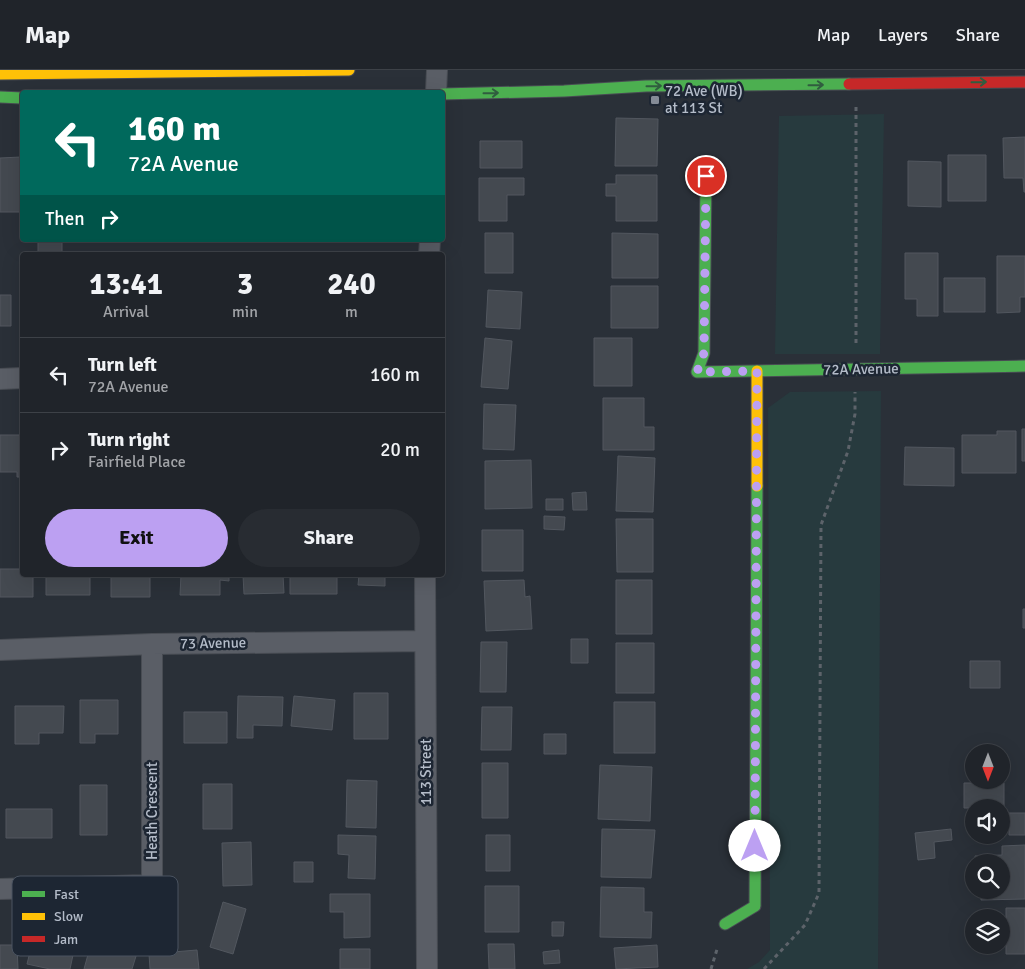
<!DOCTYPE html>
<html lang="en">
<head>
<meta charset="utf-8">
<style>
  body { margin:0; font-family:Signika,sans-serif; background:#282c32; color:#f1f3f6; height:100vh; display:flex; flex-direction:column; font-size:19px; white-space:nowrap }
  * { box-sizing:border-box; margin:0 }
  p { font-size:16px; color:#a2a4a8 }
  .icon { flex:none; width:28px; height:28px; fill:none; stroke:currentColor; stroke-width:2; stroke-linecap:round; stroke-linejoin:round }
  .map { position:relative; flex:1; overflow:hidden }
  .panel { position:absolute; left:20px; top:182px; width:425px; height:325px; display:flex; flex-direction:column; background:#20242a; border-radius:5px; box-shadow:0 5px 20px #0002,0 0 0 1px #3d4147 }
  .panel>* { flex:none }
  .top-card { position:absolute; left:20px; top:20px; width:425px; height:152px; border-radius:5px; box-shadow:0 5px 20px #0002,0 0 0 1px #3d4147; background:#00695c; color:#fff; overflow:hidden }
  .needle { width:32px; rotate:180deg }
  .buttons { position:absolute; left:965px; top:674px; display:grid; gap:10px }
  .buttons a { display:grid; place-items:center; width:45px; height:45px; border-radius:50%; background:#20242a; box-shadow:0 5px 20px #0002,0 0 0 1px #3d4147; font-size:25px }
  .pin { position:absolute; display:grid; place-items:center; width:42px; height:42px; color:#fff; margin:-21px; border:2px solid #fff; border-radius:50%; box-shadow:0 1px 5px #0007 }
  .me { position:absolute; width:55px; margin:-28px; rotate:0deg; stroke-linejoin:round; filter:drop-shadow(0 0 4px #0008) }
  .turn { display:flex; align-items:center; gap:18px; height:105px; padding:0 25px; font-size:22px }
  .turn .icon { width:65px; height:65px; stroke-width:2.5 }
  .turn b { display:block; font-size:35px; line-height:42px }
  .then { display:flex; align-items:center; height:48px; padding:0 25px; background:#0003; gap:10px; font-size:19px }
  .eta { display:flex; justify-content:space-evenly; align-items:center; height:85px; text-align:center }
  .eta b { font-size:30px; font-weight:700; line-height:35px }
  .primary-button { display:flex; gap:10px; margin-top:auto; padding:10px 25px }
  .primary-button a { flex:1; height:58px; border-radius:30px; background:#bca0f2; color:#111; font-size:20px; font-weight:700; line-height:58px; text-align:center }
  .primary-button a+a { background:#282c32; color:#f1f3f6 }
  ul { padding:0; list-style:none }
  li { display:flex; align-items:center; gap:15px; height:75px; padding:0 25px; border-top:1px solid #3d4147 }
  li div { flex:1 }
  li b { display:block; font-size:19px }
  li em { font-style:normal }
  header { display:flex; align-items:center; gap:30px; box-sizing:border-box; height:70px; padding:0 25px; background:#20242a; border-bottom:1px solid #3d4147 }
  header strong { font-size:24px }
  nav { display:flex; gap:28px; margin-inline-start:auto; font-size:18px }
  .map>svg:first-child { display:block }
</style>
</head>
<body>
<header>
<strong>Map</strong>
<nav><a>Map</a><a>Layers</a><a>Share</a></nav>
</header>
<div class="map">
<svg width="1025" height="899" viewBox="0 0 1025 899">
  <rect width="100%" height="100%" fill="#2a3038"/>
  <path fill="#273a3e" d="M 884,44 L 880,284 L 775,284 L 779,46 Z
    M 881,321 L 878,899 L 747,899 L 759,892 L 770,880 L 768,338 L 790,322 Z"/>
  <path fill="#444950" stroke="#52575f" d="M 616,48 L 658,49 L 657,96 L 615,96 Z
    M 1025,67 L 1025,122 L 1024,122 L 1023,108 L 1004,108 L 1003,68 Z
    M 480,71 L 522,71 L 522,98 L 480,98 Z
    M 948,85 L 986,85 L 986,131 L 948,131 Z
    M 21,87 L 22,142 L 0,142 L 0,88 Z
    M 908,91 L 941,92 L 941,137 L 908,136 Z
    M 616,105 L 657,105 L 657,151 L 616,151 L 616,126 L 606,126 L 606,114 L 616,114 Z
    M 479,108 L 524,108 L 524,125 L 507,125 L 507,151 L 479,151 Z
    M 485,163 L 513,163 L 513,203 L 485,203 Z
    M 612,163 L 658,164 L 658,208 L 612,208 Z
    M 38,170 L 62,170 L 62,185 L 38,185 Z
    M 905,183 L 938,183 L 938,246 L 917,246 L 917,229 L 905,229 Z
    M 997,186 L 1025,186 L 1025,227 L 1020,227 L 1020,242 L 997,243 Z
    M 944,208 L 985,208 L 985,242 L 944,242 Z
    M 611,216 L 658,216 L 658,258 L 611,258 Z
    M 488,220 L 522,222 L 520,259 L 486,257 Z
    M 0,225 L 11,225 L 11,256 L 0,256 Z
    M 485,268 L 512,271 L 508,319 L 481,317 Z
    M 594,268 L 632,268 L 632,316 L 594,316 Z
    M 603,328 L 644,328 L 644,357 L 654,357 L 654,380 L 603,380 Z
    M 484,334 L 516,335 L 514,380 L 483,379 Z
    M 1022,359 L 1025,359 L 1025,391 L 1022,391 Z
    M 997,361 L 1016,361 L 1016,403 L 962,403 L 962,365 L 997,365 Z
    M 0,365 L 22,365 L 22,407 L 17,407 L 17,402 L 0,402 Z
    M 905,377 L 954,378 L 954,416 L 904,415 Z
    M 618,386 L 655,388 L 653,442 L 616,441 Z
    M 531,390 L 532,438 L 485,439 L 485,391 Z
    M 586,422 L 587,440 L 573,440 L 572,423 Z
    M 546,429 L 563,429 L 563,440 L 546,440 Z
    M 544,446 L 565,447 L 564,460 L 544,459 Z
    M 616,449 L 653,449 L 653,502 L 617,502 Z
    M 482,460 L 523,460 L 523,501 L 482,501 Z
    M 0,499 L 22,499 L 22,505 L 33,505 L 33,527 L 0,527 Z
    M 46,505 L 90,505 L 90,525 L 46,525 Z
    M 111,505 L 150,505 L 150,527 L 111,527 Z
    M 181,505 L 229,505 L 229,511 L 220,510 L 220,525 L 180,525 Z
    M 243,505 L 283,505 L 284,523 L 244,524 Z
    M 290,505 L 337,505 L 337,524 L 290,524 Z
    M 359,505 L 385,505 L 385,516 L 358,515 Z
    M 524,510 L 525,527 L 530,526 L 532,559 L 486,561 L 484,511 Z
    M 616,510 L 652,510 L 652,564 L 616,564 Z
    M 1023,539 L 1025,539 L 1025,558 L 1023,558 Z
    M 571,569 L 588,569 L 588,593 L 571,593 Z
    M 481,572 L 507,572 L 506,622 L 480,622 Z
    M 616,573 L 654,573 L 654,623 L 616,623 Z
    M 970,591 L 1000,591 L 1000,618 L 970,618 Z
    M 354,623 L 388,623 L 388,669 L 354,669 Z
    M 238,626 L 283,627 L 282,656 L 253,655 L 253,668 L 237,668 Z
    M 294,626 L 335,630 L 332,660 L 291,656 Z
    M 80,630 L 118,630 L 118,664 L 95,664 L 95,673 L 80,673 Z
    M 614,632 L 655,632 L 655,683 L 614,683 Z
    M 15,636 L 64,636 L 63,663 L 39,663 L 39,674 L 15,674 Z
    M 482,637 L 512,637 L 511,680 L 481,680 Z
    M 184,642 L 227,642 L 227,673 L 184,673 Z
    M 544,664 L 566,664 L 566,684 L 544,684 Z
    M 482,693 L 508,693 L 508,748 L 482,748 Z
    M 600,695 L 652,697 L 650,751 L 598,749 Z
    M 347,710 L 377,711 L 376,758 L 346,757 Z
    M 964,713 L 1004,713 L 1004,738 L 964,738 Z
    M 203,714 L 232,714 L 232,759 L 203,759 Z
    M 80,715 L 107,715 L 107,765 L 80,765 Z
    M 6,739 L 52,739 L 52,768 L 6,768 Z
    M 1009,743 L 1025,743 L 1025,765 L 1009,765 Z
    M 602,759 L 655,760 L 651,808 L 601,807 Z
    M 951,759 L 952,770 L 934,772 L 935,788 L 918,790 L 915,763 Z
    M 338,765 L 376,766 L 375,809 L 348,808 L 349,785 L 338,784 Z
    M 486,765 L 510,765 L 510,801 L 486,801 Z
    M 251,772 L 252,815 L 223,816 L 222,773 Z
    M 1025,775 L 1025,829 L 981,830 L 981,820 L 1001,820 L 1001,792 L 976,792 L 975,786 L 1002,785 L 1002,776 Z
    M 294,792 L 313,792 L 313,812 L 294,812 Z
    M 485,816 L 519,816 L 519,862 L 485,862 Z
    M 601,817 L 644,818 L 644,842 L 652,842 L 651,868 L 600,867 Z
    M 330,824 L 370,824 L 370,867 L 344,868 L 344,842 L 330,842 Z
    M 223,832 L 246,839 L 233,884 L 210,877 Z
    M 1006,838 L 1025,838 L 1025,884 L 1006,884 Z
    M 552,852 L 564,852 L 563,866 L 552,866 Z
    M 35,862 L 76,871 L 70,899 L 50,899 L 27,894 Z
    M 92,870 L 137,883 L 132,899 L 84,899 Z
    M 488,874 L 514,874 L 515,899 L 489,899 Z
    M 0,875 L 17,875 L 18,899 L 0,899 Z
    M 657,875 L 658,897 L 616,899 L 614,878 Z
    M 340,879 L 370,879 L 370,899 L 340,899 Z
    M 197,880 L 199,899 L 150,899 L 149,884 Z
    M 559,880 L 560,893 L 544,894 L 543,882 Z"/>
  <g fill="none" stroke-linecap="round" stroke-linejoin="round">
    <g stroke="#484c53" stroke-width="22">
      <path id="street" d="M 436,22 L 437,0
        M 429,185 L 430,170
        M 0,309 L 22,308
        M 425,505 L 427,899
        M 0,580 L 152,574 L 425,571
        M 0,819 L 152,815 L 152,574"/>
    </g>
    <g stroke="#484c53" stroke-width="13">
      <path id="fast" d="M 442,24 L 564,21 L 646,16 L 849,14
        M 0,27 L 22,28
        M 706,106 L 704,283 L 697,302 L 1025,296
        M 725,854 L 755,836 L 757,416"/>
    </g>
    <g stroke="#484c53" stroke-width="13">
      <path id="slow" d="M 0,4 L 349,0
        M 757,416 L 757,301"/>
    </g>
    <g stroke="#484c53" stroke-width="13">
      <path id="jam" d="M 849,14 L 1025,12"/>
    </g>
    <path stroke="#5d636a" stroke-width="3" stroke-dasharray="4 4" stroke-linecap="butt" d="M 856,37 L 856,275
      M 711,899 L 718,876
      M 764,899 L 805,855 L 819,823 L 821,455 L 848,381 L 855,344 L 855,322"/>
    <use href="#street" stroke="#5a5e66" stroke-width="20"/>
    <use href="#fast" stroke="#4caf50" stroke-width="11"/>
    <use href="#slow" stroke="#ffc107" stroke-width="11"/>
    <use href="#jam" stroke="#c62828" stroke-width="11"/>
  </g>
  <defs><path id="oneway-shaft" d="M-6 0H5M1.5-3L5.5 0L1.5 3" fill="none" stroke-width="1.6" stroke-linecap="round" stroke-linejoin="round" transform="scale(1.25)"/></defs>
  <g stroke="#305d3f">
    <use href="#oneway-shaft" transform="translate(979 12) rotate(-1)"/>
    <use href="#oneway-shaft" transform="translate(816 15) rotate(-1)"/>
    <use href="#oneway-shaft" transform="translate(654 16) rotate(-1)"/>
    <use href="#oneway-shaft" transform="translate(491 23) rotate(-1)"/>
  </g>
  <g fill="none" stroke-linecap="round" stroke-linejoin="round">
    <path stroke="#bca0f2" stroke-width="9" stroke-dasharray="0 16.2" d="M 706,106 L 704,283 L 697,302 L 757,301 L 755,776"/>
  </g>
  <rect fill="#848b96" stroke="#1d2633" stroke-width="2" x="650" y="25" width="10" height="10" rx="2.5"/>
  <g text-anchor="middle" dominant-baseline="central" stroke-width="5" stroke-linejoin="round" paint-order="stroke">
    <g font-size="15" fill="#b4bcc9" stroke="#1d2633" text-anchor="start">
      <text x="665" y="21">72 Ave (WB)<tspan x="665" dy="17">at 113 St</tspan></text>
    </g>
    <g font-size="15" fill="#b4bcc9" stroke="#1d2633">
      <text transform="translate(861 299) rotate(-1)">72A Avenue</text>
      <text transform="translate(213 573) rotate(-1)">73 Avenue</text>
      <text transform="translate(426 702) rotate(-90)">113 Street</text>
      <text transform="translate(152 741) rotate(-90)">Heath Crescent</text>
    </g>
  </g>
  <rect x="12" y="806" width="166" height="80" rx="8" fill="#1d2633" stroke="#4a5360" stroke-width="1"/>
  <rect x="22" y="821" width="23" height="6" fill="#4caf50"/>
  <rect x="22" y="843" width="23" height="7" fill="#ffc107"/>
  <rect x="22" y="866" width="23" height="6" fill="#c62828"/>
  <g font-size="14" fill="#b4bcc9">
    <text x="54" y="829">Fast</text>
    <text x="54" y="851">Slow</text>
    <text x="54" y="874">Jam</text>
  </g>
</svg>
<div class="buttons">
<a><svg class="needle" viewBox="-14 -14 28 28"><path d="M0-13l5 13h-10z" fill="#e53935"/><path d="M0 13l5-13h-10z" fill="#a2a4a8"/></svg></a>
<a><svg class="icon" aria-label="sound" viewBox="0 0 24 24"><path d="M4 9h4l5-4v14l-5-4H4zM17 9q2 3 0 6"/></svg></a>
<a><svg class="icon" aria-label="search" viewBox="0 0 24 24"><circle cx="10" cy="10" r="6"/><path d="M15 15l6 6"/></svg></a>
<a><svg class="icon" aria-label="layers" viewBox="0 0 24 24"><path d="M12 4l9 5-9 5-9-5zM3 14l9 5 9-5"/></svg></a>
</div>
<div class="pin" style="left:706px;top:106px;background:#d93025"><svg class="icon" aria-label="arrive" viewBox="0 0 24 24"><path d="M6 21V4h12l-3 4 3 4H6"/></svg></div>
<svg class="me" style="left:755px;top:776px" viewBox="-20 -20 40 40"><circle r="19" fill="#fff"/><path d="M0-13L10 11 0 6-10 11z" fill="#bca0f2"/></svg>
<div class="top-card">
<div class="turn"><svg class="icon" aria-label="left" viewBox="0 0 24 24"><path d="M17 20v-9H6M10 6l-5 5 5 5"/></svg><div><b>160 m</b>72A Avenue</div></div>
<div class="then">Then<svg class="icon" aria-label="right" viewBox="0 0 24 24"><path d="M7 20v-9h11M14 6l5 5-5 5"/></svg></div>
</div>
<section class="panel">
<div class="eta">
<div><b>13:41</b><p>Arrival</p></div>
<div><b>3</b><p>min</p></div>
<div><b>240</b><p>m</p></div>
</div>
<ul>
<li><svg class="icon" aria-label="left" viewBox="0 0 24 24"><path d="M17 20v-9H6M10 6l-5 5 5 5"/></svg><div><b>Turn left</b><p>72A Avenue</p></div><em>160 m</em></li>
<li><svg class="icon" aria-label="right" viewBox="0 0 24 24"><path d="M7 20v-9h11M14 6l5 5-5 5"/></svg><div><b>Turn right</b><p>Fairfield Place</p></div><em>20 m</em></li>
</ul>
<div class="primary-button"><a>Exit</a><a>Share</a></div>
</section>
</div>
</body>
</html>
